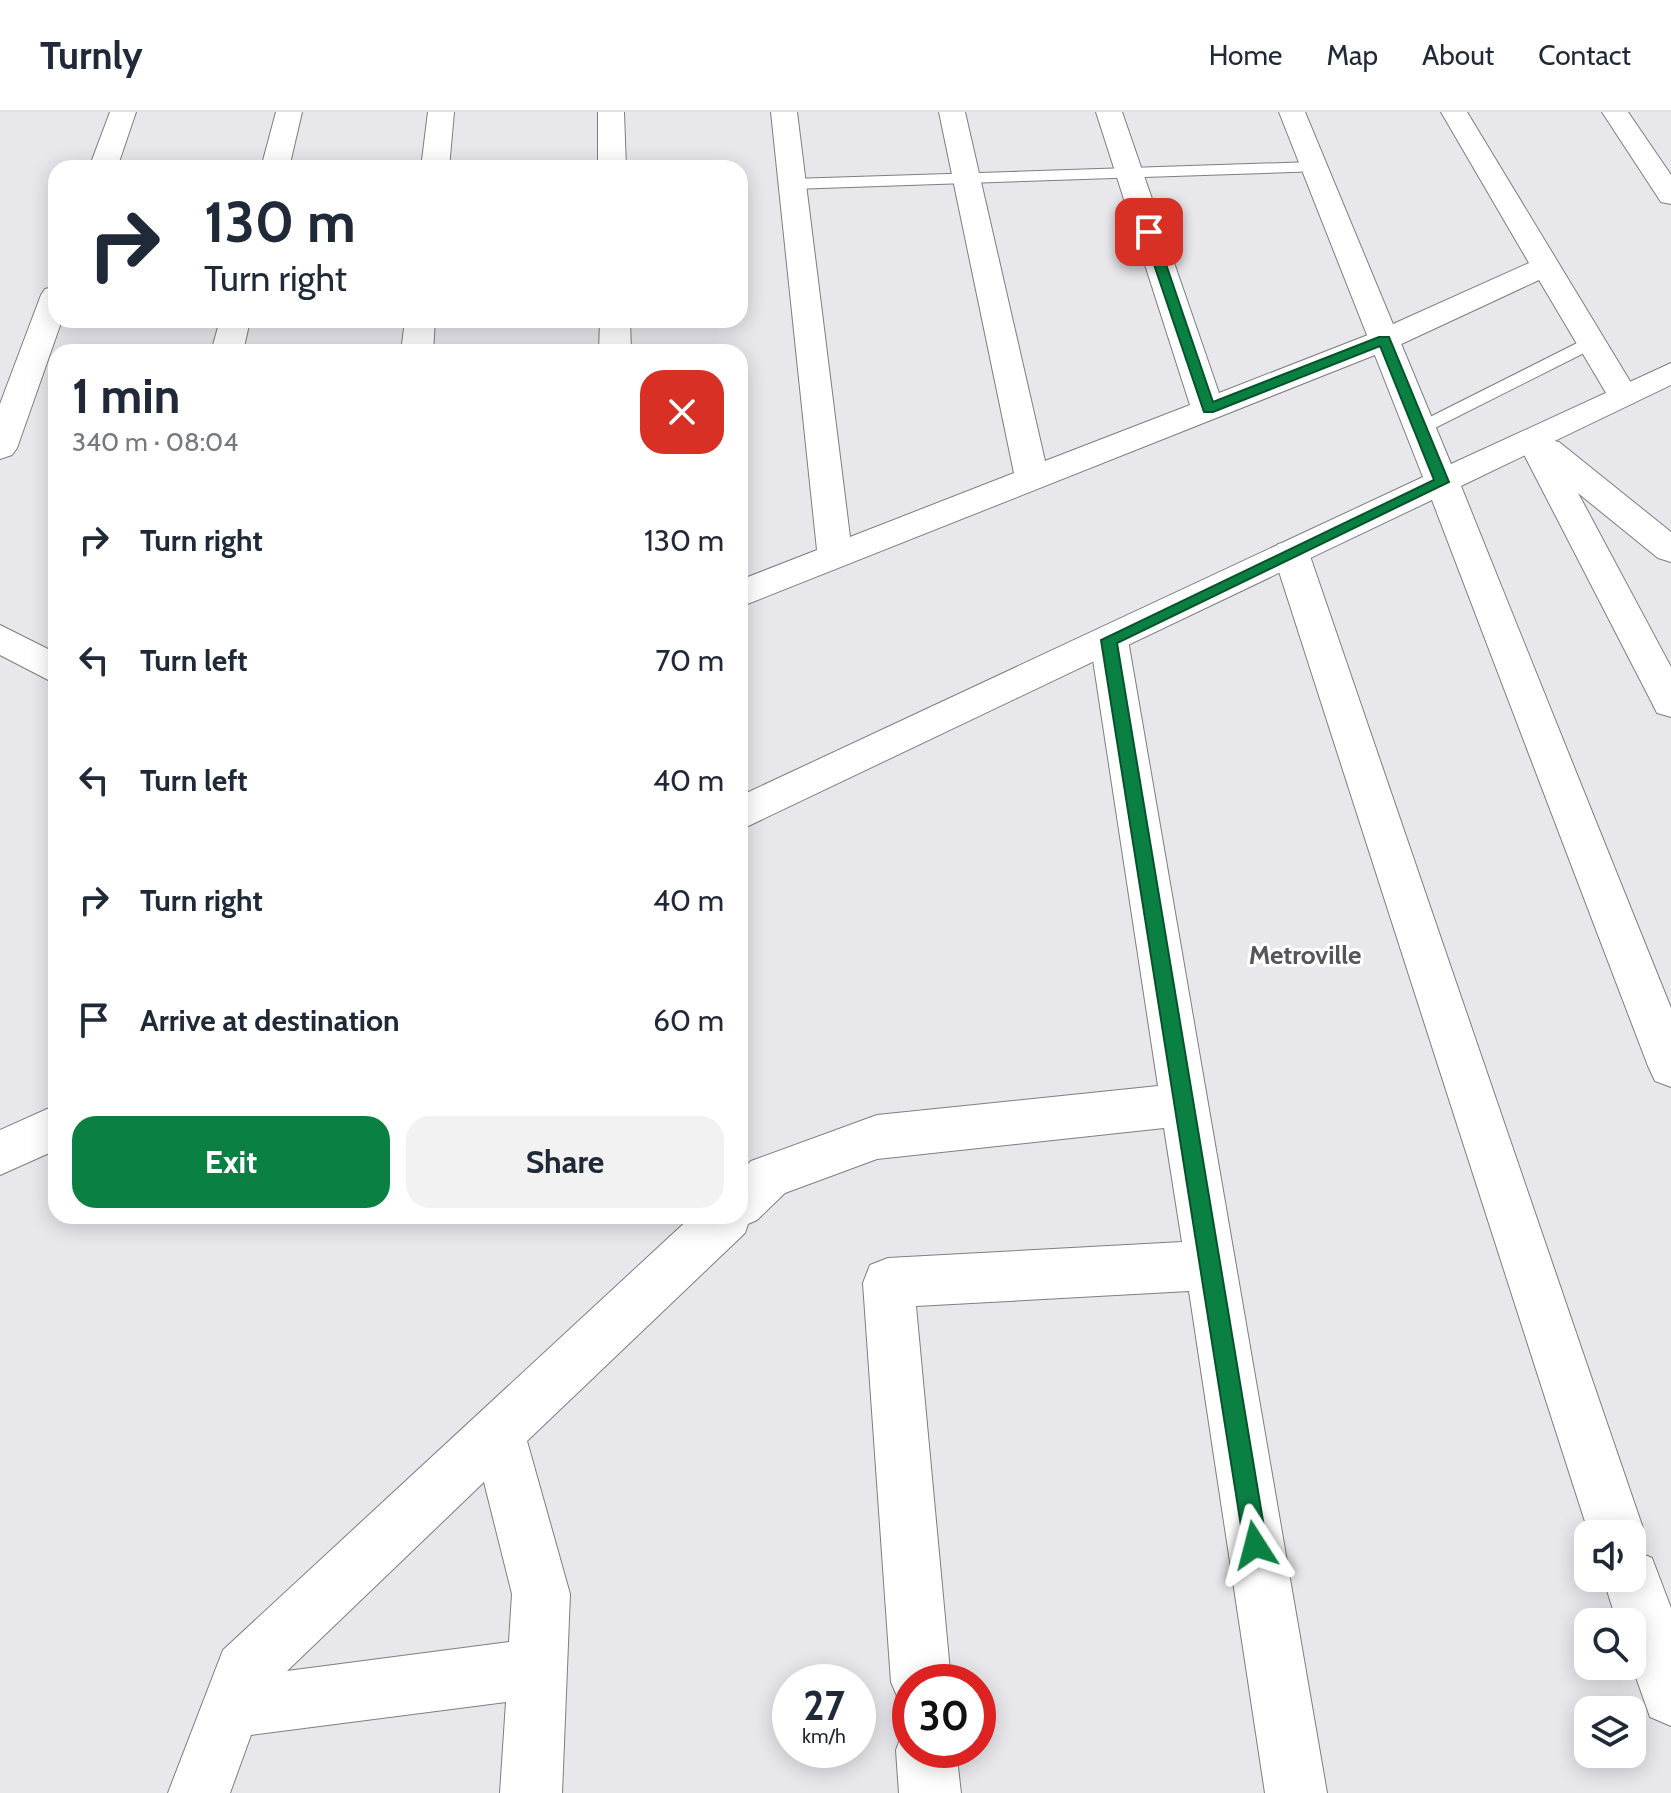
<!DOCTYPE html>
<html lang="en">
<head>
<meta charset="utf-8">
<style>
  body { margin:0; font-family:Cabin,sans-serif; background:#f2f2f3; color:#1f2937; height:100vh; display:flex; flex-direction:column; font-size:30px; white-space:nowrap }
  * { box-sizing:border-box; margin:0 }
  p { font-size:26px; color:#747a83 }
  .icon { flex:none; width:44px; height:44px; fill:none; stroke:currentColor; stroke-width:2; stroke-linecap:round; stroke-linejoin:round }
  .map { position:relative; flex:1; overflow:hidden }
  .panel { position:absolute; left:48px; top:232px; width:700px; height:880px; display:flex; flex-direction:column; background:#fff; border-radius:24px; box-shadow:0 4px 20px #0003 }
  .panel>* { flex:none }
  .hud { position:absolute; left:48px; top:48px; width:700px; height:168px; border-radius:24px; box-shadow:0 4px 20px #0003; background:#fff; color:#1f2937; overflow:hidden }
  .buttons { position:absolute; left:1574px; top:1408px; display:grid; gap:16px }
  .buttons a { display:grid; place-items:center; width:72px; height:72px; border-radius:16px; background:#fff; box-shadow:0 4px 20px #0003; font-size:40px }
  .speed { position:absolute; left:772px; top:1552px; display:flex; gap:16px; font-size:40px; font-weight:700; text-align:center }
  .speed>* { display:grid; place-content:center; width:104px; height:104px; border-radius:50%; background:#fff; box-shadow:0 4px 20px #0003; line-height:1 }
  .speed small { font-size:20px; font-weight:400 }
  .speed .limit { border:12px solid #d22; background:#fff; color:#111 }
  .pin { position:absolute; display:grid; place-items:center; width:68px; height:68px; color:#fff; margin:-34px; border-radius:16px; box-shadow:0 4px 12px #0006 }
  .me { position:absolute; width:88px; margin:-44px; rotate:351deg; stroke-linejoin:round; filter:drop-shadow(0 0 6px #0008) }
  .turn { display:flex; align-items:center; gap:28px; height:168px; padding:0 24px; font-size:36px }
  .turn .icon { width:104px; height:104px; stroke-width:2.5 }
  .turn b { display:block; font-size:56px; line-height:68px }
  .round { display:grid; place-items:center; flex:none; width:84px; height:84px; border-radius:24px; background:#f2f2f3 }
  .head { display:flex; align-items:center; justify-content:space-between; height:136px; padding:0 24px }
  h1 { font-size:48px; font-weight:800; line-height:60px }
  .action { display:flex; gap:16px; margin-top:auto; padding:16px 24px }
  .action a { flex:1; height:92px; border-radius:24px; background:#0b8043; color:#fff; font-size:32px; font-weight:800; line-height:92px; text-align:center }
  .action a+a { background:#f2f2f3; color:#1f2937 }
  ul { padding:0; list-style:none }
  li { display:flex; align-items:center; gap:24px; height:120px; padding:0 24px }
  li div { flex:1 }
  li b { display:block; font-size:30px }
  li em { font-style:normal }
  header { display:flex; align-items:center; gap:48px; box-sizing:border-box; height:112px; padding:0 40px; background:#fff; border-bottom:2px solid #e0e1e3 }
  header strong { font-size:38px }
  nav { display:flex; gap:44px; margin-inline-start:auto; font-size:28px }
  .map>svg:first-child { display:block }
</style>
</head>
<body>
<header>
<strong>Turnly</strong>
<nav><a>Home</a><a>Map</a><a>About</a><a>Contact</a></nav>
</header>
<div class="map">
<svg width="1671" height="1681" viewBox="0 0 1671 1681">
  <rect width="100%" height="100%" fill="#e8e8ec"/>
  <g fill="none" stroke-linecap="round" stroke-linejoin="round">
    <g stroke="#7e7e81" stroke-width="2">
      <path id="service" d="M 1314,50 L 1320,51 L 1320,59 L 792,77 L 783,72 L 792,67 Z
        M 1591,224 L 1598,226 L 1601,230 L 1598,234 L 1427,320 L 1420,322 L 1410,315 Z"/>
    </g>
    <g stroke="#7e7e81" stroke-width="2">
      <path id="minor" d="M 110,0 L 136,0 L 117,56 L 89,56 Z
        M 276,0 L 302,0 L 289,56 L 261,56 Z
        M 428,0 L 454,0 L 449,56 L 421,56 Z
        M 598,0 L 624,0 L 626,56 L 598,56 Z
        M 771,0 L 797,0 L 850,425 L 1014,361 L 939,0 L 965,0 L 1045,349 L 1190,293 L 1096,0 L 1122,0 L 1219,281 L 1373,221 L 1529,151 L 1441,0 L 1467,0 L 1639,284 L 1634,291 L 1623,294 L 1612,291 L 1539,168 L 1395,235 L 740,495 L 740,468 L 817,438 Z
        M 1602,0 L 1628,0 L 1671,63 L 1671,92 L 1661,90 Z
        M 56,174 L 56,208 L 62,208 L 17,336 L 12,343 L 0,347 L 0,292 L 41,183 L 45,177 Z
        M 220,208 L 250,208 L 243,240 L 211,240 Z
        M 405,208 L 435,208 L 433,240 L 401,240 Z
        M 600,208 L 630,208 L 631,240 L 599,240 Z
        M 1533,317 L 1545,320 L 1550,328 L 1559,330 L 1671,420 L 1671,450 L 1658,446 L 1578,381 L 1671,555 L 1671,605 L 1657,601 L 1652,591 L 1516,327 L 1521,320 Z
        M 1291,429 L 1304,432 L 1309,441 L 1645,1422 L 1638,1440 L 1652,1446 L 1671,1496 L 1671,1614 L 1650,1605 L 1632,1554 L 1632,1510 L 1617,1510 L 1603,1466 L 1632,1466 L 1632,1422 L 1589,1422 L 1273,441 L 1278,432 Z
        M 0,513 L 56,541 L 56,572 L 0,543 Z
        M 1109,515 L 1122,519 L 1128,528 L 1327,1681 L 1265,1681 L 1189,1179 L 916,1194 L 951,1570 L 910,1570 L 910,1595 L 900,1591 L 891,1570 L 863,1171 L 870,1153 L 888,1146 L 1182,1130 L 1164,1016 L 877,1047 L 785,1081 L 757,1108 L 748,1112 L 745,1121 L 527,1329 L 570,1482 L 562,1681 L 500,1681 L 506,1590 L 251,1623 L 230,1681 L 168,1681 L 223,1538 L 692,1104 L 740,1104 L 740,1059 L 751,1049 L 877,1003 L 1158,974 L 1090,528 L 1096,519 ZM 484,1370 L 512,1482 L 509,1530 L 287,1559 Z
        M 910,1614 L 910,1638 L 956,1638 L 961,1681 L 899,1681 L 896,1638 L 904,1616 Z"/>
    </g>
    <g stroke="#7e7e81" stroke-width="2">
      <path id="tertiary" d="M 1279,0 L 1305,0 L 1451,352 L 1671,251 L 1671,273 L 1461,374 L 1671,896 L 1671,975 L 1655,969 L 1648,954 L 1432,388 L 740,718 L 740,684 L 1423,365 Z
        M 56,993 L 56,1038 L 0,1063 L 0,1018 Z"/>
    </g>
    <use href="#service" fill="#fff" fill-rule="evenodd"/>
    <use href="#minor" fill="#fff" fill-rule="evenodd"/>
    <use href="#tertiary" fill="#fff" fill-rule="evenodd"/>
  </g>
  <path fill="#0b8043" stroke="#07532c" stroke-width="2" d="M 1149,116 L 1155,120 L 1213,290 L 1379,225 L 1389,225 L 1449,370 L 1117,531 L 1267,1433 L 1264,1441 L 1255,1444 L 1247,1441 L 1244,1433 L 1101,528 L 1434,368 L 1380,234 L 1213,300 L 1204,300 L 1143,120 Z"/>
  <g text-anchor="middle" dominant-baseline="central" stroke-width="6" stroke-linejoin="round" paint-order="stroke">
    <g font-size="26" font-weight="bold" fill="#565659" stroke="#fff">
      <text x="1305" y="843">Metroville</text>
    </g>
  </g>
</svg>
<div class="buttons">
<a><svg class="icon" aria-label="sound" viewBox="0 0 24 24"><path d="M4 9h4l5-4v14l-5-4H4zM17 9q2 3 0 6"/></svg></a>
<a><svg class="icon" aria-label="search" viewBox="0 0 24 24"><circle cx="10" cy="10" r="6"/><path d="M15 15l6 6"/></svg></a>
<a><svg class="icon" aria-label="layers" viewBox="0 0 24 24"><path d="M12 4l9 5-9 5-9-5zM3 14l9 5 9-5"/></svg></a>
</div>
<div class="speed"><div>27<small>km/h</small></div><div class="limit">30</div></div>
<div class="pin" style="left:1149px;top:120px;background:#d93025"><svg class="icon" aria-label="arrive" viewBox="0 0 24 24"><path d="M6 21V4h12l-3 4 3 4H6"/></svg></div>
<svg class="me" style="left:1255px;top:1433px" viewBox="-20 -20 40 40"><path d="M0-17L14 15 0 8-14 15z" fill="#0b8043" stroke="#fff" stroke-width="4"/></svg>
<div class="hud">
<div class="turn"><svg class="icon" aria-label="right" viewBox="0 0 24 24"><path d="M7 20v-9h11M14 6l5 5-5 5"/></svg><div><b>130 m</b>Turn right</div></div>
</div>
<section class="panel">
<div class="head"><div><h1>1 min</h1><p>340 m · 08:04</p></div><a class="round" style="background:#d93025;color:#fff"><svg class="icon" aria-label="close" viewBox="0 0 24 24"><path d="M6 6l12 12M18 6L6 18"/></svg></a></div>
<ul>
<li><svg class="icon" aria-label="right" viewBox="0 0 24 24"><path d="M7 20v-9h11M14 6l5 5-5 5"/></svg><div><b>Turn right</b></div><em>130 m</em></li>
<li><svg class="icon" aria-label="left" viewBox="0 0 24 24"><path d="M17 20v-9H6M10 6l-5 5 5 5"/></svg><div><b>Turn left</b></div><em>70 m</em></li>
<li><svg class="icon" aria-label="left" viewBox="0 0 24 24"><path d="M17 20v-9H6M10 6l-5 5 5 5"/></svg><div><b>Turn left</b></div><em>40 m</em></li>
<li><svg class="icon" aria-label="right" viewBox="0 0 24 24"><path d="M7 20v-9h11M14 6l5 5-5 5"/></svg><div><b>Turn right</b></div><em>40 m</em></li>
<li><svg class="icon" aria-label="arrive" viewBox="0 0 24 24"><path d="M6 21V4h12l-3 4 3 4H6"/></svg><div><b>Arrive at destination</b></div><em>60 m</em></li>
</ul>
<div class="action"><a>Exit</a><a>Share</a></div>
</section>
</div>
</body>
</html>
